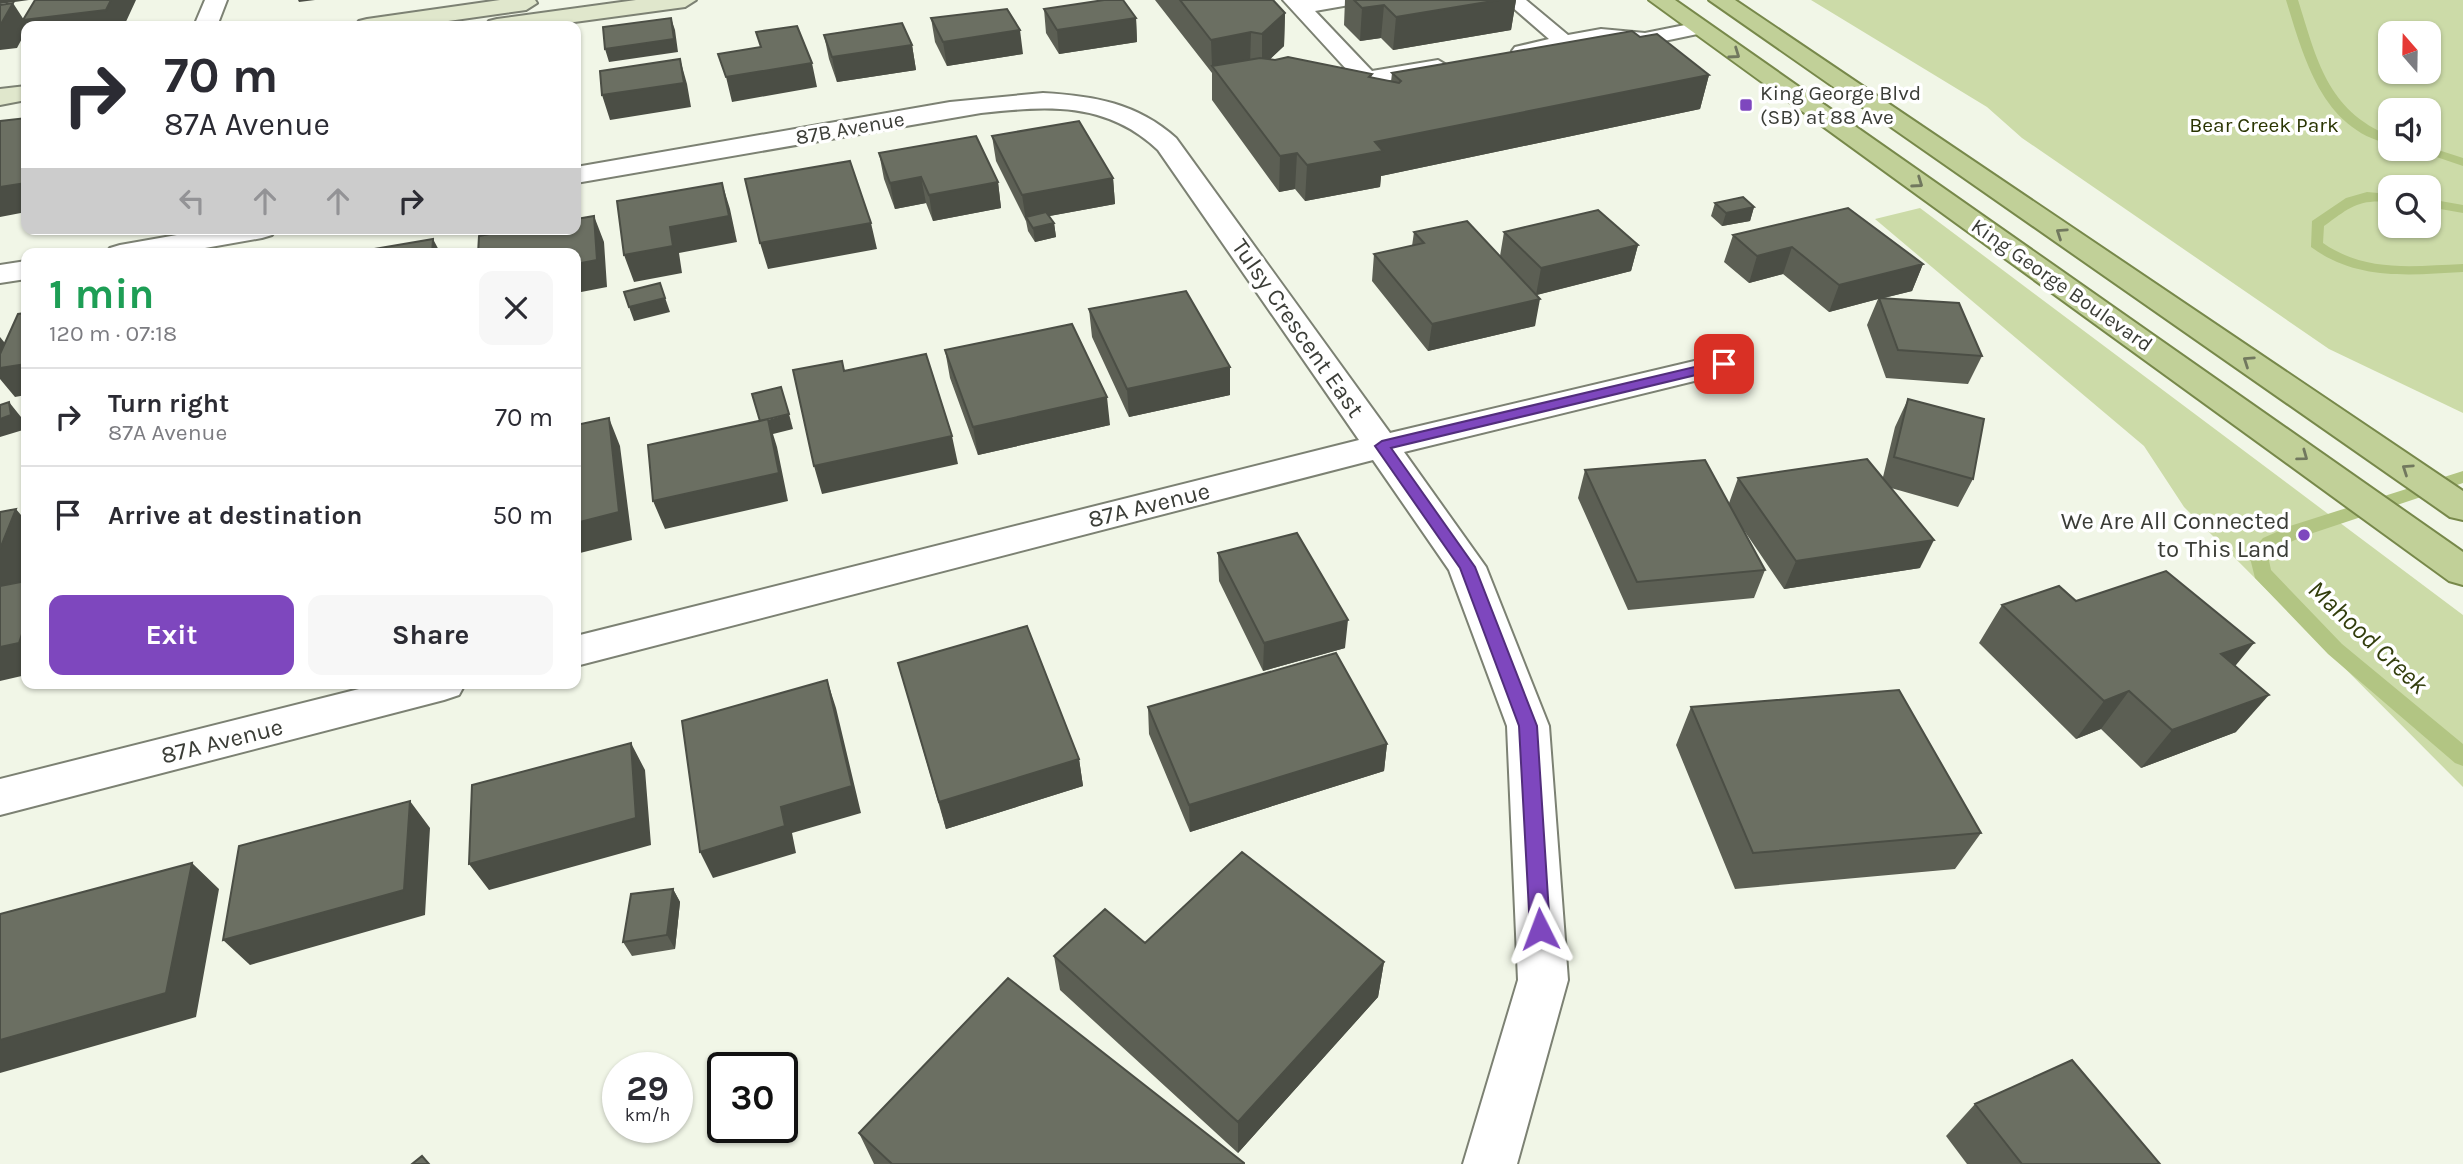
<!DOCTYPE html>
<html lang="en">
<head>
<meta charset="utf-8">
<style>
  body { margin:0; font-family:Karla,sans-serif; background:#f7f7f7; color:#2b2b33; height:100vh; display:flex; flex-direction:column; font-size:26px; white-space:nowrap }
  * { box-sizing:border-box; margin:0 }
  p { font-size:23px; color:#7c7c81 }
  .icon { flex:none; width:38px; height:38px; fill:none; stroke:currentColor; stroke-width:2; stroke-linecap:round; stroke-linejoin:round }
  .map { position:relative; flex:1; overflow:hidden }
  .details { position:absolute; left:21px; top:248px; width:560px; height:441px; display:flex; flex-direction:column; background:#fff; border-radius:14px; box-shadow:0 2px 5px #0004 }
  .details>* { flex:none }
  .banner { position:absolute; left:21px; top:21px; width:560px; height:214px; border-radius:14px; box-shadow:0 2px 5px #0004; background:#fff; color:#2b2b33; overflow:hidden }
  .needle { width:46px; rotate:340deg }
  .buttons { position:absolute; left:2378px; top:21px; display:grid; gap:14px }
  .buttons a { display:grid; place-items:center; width:63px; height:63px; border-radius:14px; background:#fff; box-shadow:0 2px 5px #0004; font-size:35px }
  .speed { position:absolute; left:602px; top:1052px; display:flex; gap:14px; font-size:35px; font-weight:700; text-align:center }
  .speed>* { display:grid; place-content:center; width:91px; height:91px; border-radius:50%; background:#fff; box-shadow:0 2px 5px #0004; line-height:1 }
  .speed small { font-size:18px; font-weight:400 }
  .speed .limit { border:4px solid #111; border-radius:10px; background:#fff; color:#111 }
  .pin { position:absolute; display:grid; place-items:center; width:60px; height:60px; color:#fff; margin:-30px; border-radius:14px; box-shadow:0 4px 10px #0006 }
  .me { position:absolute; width:77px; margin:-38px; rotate:357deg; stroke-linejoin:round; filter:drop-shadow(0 0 5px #0008) }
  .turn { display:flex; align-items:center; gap:24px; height:147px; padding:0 28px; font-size:32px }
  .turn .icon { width:91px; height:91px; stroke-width:2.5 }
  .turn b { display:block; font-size:49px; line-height:60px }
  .lanes { display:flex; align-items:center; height:66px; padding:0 28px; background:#0003; justify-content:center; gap:35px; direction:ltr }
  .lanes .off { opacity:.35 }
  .round { display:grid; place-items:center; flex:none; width:74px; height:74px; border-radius:14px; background:#f7f7f7 }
  .headline { display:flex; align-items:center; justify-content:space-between; height:119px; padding:0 28px }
  h1 { font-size:42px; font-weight:700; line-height:52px; color:#1e9e55 }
  .cta { display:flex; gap:14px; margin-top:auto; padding:14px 28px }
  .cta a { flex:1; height:80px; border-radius:14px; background:#7e47be; color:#fff; font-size:28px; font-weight:700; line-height:80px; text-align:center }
  .cta a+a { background:#f7f7f7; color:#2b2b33 }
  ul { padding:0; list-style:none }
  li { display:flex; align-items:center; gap:21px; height:98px; padding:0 28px; border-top:2px solid #e1e1e2 }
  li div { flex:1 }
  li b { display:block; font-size:26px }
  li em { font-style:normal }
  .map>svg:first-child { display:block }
</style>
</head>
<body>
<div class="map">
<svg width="2463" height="1164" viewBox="0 0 2463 1164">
  <rect width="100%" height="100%" fill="#f1f6e7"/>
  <path fill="#ccdba8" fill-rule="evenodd" d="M 1811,0 L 2463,0 L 2463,413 L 2329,349 L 2022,138 L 1987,107 ZM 2390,33 L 2429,33 L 2429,72 L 2390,72 ZM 2390,110 L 2429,110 L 2429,149 L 2390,149 ZM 2390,187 L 2429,187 L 2429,226 L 2390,226 Z
    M 1920,208 L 2463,615 L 2463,787 L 2184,507 L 2144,446 L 1875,219 Z"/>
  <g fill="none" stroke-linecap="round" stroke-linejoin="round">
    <path fill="#b2c583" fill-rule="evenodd" d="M 2286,0 L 2298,0 C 2317,60 2327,110 2390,136 L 2390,144 C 2322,129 2304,58 2286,0 Z
      M 2429,147 L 2463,158 L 2463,166 L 2413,149 Z
      M 2367,192 L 2390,194 L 2390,202 C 2358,199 2350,207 2324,226 L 2323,243 C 2366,273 2413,266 2463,264 L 2463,272 C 2409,275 2357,281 2311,247 L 2312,221 L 2346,198 Z
      M 2429,199 L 2463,205 L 2463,213 L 2429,207 Z
      M 2463,471 L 2463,483 L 2304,536 L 2277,548 L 2268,556 L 2271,570 L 2342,644 L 2463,744 L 2463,766 L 2455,763 L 2328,654 L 2255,578 L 2249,554 L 2263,538 L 2290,526 Z"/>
    <g stroke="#7c8173" stroke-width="4">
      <path id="lane" d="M 1283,0 L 1358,0 L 1355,4 L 1315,11 L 1372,71 L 1438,60 L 1448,66 L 1438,72 L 1367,84 L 1359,83 Z
        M 1504,0 L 1526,0 L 1568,35 L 1601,29 L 1645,33 L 1700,22 L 1710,28 L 1707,32 L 1645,45 L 1601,41 L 1522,57 L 1512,51 L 1515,47 L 1549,39 Z"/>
    </g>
    <g stroke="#7c8173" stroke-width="4">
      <path id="street" d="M 205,0 L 227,0 L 217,26 L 194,26 Z
        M 1043,93 C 1094,96 1137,103 1176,138 L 1390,433 L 1724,354 L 1735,357 L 1740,364 L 1735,371 L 1404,452 L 1486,567 L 1549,726 L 1568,980 L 1517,1164 L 1463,1164 L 1518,980 L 1507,726 L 1449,570 L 1373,460 L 576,666 L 576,636 L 1359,440 L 1158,150 C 1106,101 1048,106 981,113 L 576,183 L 576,167 L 950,102 Z
        M 211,229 L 276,229 L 272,235 L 262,238 L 171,254 L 105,254 L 110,248 L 120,245 Z
        M 26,261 L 26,279 L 0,283 L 0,265 Z
        M 379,684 L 465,684 L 459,695 L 444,700 L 0,815 L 0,779 Z"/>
    </g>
    <g stroke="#7c8173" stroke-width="4">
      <path id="secondary" d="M 500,0 L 535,0 L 537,3 L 526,10 L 413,26 L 355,26 L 359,21 L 367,19 Z
        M 636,0 L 696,0 L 685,7 L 545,26 L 485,26 L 489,21 L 497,19 Z
        M 26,86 L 26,100 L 0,105 L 0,89 Z"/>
    </g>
    <g stroke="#77884a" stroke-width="4">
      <path id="primary" d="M 1649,0 L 1675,0 L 2463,552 L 2463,585 L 2449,581 Z
        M 1709,0 L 1735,0 L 2463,491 L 2463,520 L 2450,517 Z"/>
    </g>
    <use href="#lane" fill="#fff" fill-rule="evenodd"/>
    <use href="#street" fill="#fff" fill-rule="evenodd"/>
    <use href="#secondary" fill="#e0e7cc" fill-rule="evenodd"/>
    <use href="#primary" fill="#c1d098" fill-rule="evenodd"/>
  </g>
  <path fill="#5c5f54" d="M 1155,0 L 1273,0 L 1285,13 L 1284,46 L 1270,59 L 1372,74 L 1371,78 L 1391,82 L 1392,73 L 1640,37 L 1709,75 L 1700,109 L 1381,176 L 1380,187 L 1305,201 L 1295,189 L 1279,192 L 1212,100 L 1212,73 Z
    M 1345,0 L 1516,0 L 1511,30 L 1393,50 L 1381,38 L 1360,41 L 1344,25 Z
    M 1044,9 L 1136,18 L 1137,42 L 1059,54 L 1046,33 Z
    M 931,18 L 1023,54 L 947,66 L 935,42 Z
    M 824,35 L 912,45 L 916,70 L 837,82 L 829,59 Z
    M 992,136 L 1113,178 L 1115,204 L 1049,216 L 1054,223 L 1056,237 L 1035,242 L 1028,231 L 1026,221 L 996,161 Z
    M 879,153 L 998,182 L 1001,208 L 933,221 L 926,203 L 895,209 L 884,179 Z
    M 1715,203 L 1754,207 L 1750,221 L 1722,226 L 1711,216 Z
    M 1414,232 L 1500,256 L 1504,232 L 1638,245 L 1631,271 L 1537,295 L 1535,326 L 1428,351 L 1372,281 L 1374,254 L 1412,246 Z
    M 1733,235 L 1923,264 L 1912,291 L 1884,298 L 1982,356 L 1968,384 L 1886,378 L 1867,325 L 1878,299 L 1829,312 L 1783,274 L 1749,283 L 1724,262 Z
    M 1089,309 L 1230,367 L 1230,395 L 1129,417 L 1092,337 Z
    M 945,350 L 1110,425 L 978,455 L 950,378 Z
    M 1908,399 L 1973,479 L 1958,507 L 1891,488 L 1920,568 L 1784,589 L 1739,523 L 1765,570 L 1754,598 L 1628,610 L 1578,498 L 1585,470 L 1729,503 L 1738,478 L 1883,477 L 1895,427 Z
    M 1218,553 L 1345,648 L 1263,671 L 1219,581 Z
    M 2076,601 L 2235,666 L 2236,732 L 2141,768 L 2101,729 L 2076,739 L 1979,643 L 2002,605 Z
    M 898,663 L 1079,759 L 1083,786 L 946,829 Z
    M 1148,707 L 1387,744 L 1384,771 L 1190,832 L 1149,734 Z
    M 1691,707 L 1981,833 L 1955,869 L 1735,889 L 1676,745 Z
    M 673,889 L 680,902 L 675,949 L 632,956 L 623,942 Z
    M 1054,956 L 1384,962 L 1378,997 L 1238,1153 L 1060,990 Z
    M 1975,1104 L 2160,1164 L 1967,1164 L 1946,1136 Z
    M 859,1133 L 1244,1163 L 1244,1164 L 874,1164 Z"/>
  <path fill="#4b4e45" d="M 0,0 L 29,0 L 0,4 Z
    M 111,0 L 136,0 L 124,26 L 26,26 L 26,31 L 17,48 L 0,50 L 0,24 L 13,3 L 24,20 Z
    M 298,0 L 315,0 L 299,2 Z
    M 1499,0 L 1516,0 L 1511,30 L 1393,50 L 1396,17 Z
    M 1384,5 L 1381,38 L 1360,41 L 1362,8 Z
    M 1285,13 L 1284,46 L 1262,67 L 1262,34 Z
    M 671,18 L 675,30 L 678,52 L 609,62 L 605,49 Z
    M 1136,18 L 1137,42 L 1059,54 L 1057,30 Z
    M 1020,30 L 1023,54 L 947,66 L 943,42 Z
    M 1251,32 L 1250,65 L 1212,66 L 1211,40 Z
    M 912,45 L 916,70 L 837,82 L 832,57 Z
    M 680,59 L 687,84 L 691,107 L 610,120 L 602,95 Z
    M 812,63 L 817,87 L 732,102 L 726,77 Z
    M 1709,75 L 1700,109 L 1381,176 L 1380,187 L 1305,201 L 1307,165 L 1375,142 Z
    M 1297,153 L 1295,189 L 1279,192 L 1280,156 Z
    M 921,177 L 926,203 L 895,209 L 890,183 Z
    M 1113,178 L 1115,204 L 1028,220 L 1026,217 L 1026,221 L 1022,195 Z
    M 998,182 L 1001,208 L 933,221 L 929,195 Z
    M 26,183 L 26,212 L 0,217 L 0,187 Z
    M 722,183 L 730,209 L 737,242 L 679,253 L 682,273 L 634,282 L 624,255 L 670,227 Z
    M 1754,207 L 1750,221 L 1722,226 L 1726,213 Z
    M 594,216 L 604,242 L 607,287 L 576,293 L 576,264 Z
    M 871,223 L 877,249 L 768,269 L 760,243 Z
    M 1054,223 L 1056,237 L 1035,242 L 1033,228 Z
    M 433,239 L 441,254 L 432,254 Z
    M 1638,245 L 1631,271 L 1536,295 L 1541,268 Z
    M 1792,247 L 1783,274 L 1749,283 L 1757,256 Z
    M 1923,264 L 1912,291 L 1879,299 L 1879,298 L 1878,299 L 1829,312 L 1839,285 Z
    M 660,283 L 670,312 L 634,321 L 629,307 Z
    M 1540,299 L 1535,326 L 1428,351 L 1432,324 Z
    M 0,337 L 9,348 L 0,367 Z
    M 26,364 L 26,395 L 15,397 L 0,379 L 0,368 Z
    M 1230,367 L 1230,395 L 1129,417 L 1127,389 Z
    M 1107,397 L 1110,425 L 978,455 L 973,427 Z
    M 9,402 L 21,417 L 23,430 L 0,437 L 0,419 Z
    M 789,414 L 793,429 L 773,434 L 777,447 L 788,501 L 665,529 L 653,501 L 760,422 Z
    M 609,418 L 620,446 L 632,540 L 576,554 L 576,523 Z
    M 952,436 L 958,464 L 822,494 L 814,466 Z
    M 16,509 L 26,521 L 26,576 L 21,590 L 0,594 L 0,549 Z
    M 1934,540 L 1920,568 L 1784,589 L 1796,561 Z
    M 1348,620 L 1345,648 L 1263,671 L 1264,643 Z
    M 26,622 L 26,675 L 0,681 L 0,647 Z
    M 2254,643 L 2223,681 L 2221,654 Z
    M 827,680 L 836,708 L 861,813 L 792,833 L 796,853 L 713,878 L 700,852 L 781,807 Z
    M 2129,691 L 2101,729 L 2076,739 L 2104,701 Z
    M 2269,695 L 2236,732 L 2141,768 L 2172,730 Z
    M 631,743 L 645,770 L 651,845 L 489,890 L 469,864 Z
    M 1387,744 L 1384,771 L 1190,832 L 1189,805 Z
    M 1079,759 L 1083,786 L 946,829 L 939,802 Z
    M 410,801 L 430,828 L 425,915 L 250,965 L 223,940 Z
    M 192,863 L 219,889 L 196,1017 L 0,1073 L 0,1040 Z
    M 673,889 L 680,902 L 675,949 L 667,935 Z
    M 1384,962 L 1378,997 L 1238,1153 L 1238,1122 Z"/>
  <path fill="#6b6f62" stroke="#4b4e45" stroke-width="2" d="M 35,0 L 111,0 L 106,10 L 23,20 Z
    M 1104,0 L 1123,0 L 1136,18 L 1057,30 L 1044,9 Z
    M 1180,0 L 1273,0 L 1285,13 L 1262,34 L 1251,32 L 1211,40 Z
    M 1354,0 L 1499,0 L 1396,17 L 1384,5 L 1362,8 Z
    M 13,3 L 1,24 L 0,24 L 0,5 Z
    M 1007,9 L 1020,30 L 943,42 L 931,18 Z
    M 671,18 L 674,39 L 605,49 L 603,27 Z
    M 902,23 L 912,45 L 832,57 L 824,35 Z
    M 797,26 L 812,63 L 726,77 L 718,54 L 761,47 L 756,32 Z
    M 1632,31 L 1640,37 L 1657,34 L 1709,75 L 1375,142 L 1383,151 L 1307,165 L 1297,153 L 1280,156 L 1212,66 L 1260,58 L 1275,60 L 1288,57 L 1372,74 L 1369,77 L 1399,83 L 1401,81 L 1392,73 Z
    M 680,59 L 684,83 L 602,95 L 600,71 Z
    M 26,118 L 26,183 L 0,187 L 0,121 Z
    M 1079,121 L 1113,178 L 1022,195 L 992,136 Z
    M 976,136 L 998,182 L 929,195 L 921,177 L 890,183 L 879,153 Z
    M 850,161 L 871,223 L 760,243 L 745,179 Z
    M 722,183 L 729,216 L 670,227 L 673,246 L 624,255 L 617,201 Z
    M 1743,197 L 1754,207 L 1726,213 L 1715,203 Z
    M 1848,208 L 1923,264 L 1839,285 L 1792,247 L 1757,256 L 1733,235 Z
    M 1598,210 L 1638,245 L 1541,268 L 1504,232 Z
    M 1046,212 L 1054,223 L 1033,228 L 1026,217 Z
    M 594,216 L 597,260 L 576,264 L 576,254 L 478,254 L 479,236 L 516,229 L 576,229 L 576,219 Z
    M 1467,221 L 1540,299 L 1432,324 L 1374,254 L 1424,243 L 1414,232 Z
    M 433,239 L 432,254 L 345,254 Z
    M 660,283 L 665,298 L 629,307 L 624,292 Z
    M 1186,291 L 1230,367 L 1127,389 L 1089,309 Z
    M 1879,298 L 1959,303 L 1982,356 L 1898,350 Z
    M 26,313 L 26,364 L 0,368 L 0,354 L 18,314 Z
    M 1072,324 L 1107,397 L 973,427 L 945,350 Z
    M 926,354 L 952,436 L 814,466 L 793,370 L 842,361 L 844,371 Z
    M 781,387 L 789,414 L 760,421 L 752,394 Z
    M 1908,399 L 1984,419 L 1973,479 L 1894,457 Z
    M 9,402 L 11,415 L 0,419 L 0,405 Z
    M 609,418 L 619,512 L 576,523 L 576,425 Z
    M 768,419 L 779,473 L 653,501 L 648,445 Z
    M 1867,459 L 1934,540 L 1796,561 L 1738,478 Z
    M 1705,460 L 1765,570 L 1637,582 L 1585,470 Z
    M 16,509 L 0,549 L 0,512 Z
    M 1297,533 L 1348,620 L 1264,643 L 1218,553 Z
    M 2166,571 L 2254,643 L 2221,654 L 2269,695 L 2172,730 L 2129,691 L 2104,701 L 2002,605 L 2059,586 L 2076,601 Z
    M 26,581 L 26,622 L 19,643 L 0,647 L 0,586 Z
    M 1027,626 L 1079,759 L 939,802 L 898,663 Z
    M 1336,653 L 1387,744 L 1189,805 L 1148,707 Z
    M 827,680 L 852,786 L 781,807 L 785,826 L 700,852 L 682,721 Z
    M 1899,690 L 1981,833 L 1753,853 L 1691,707 Z
    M 631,743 L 636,818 L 469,864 L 472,785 Z
    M 410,801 L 404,890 L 223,940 L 239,846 Z
    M 1242,852 L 1384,962 L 1238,1122 L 1054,956 L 1105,909 L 1145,943 Z
    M 192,863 L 166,993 L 0,1040 L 0,914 Z
    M 673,889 L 667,935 L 623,942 L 631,894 Z
    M 1008,978 L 1244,1163 L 1244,1164 L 892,1164 L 859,1133 Z
    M 2072,1060 L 2160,1164 L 2022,1164 L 1975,1104 Z
    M 422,1156 L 429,1164 L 412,1164 Z"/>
  <defs><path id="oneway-chevron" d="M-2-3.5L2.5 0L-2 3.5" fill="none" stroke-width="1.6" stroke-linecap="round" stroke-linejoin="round" transform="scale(1.75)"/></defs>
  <g stroke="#71785e">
    <use href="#oneway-chevron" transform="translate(1735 54) rotate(35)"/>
    <use href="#oneway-chevron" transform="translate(1918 183) rotate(35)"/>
    <use href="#oneway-chevron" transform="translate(2061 233) rotate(-146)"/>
    <use href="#oneway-chevron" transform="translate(2248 361) rotate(-146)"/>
    <use href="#oneway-chevron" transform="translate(2303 456) rotate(36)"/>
    <use href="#oneway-chevron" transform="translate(2407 469) rotate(-146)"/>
  </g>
  <path fill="#7e47be" stroke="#522e7c" stroke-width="2" d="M 1724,360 L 1731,364 L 1729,367 L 1391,448 L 1475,567 L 1537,726 L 1550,929 L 1547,936 L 1540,938 L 1533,936 L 1530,929 L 1519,726 L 1460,568 L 1375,446 L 1382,441 Z"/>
  <g fill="#7e47be" stroke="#fff" stroke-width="2.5">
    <rect x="1739" y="98" width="14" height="14" rx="3.5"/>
    <circle cx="2304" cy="535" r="7"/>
  </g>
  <g text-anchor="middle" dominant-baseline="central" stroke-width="7" stroke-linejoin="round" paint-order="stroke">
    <g font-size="21" fill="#3b3d37" stroke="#fff" text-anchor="start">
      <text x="1760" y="93">King George Blvd<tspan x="1760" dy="24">(SB) at 88 Ave</tspan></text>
    </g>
    <g font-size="21" fill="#2a3502" stroke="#fff">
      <text x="2264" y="125">Bear Creek Park</text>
    </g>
    <g font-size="21" fill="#3b3d37" stroke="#fff">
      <text transform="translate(850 128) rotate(-10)">87B Avenue</text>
      <text transform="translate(2062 285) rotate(35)">King George Boulevard</text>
    </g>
    <g font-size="24" fill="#3b3d37" stroke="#fff">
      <text transform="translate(1298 328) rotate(55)">Tulsy Crescent East</text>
      <text transform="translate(1149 505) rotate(-14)">87A Avenue</text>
      <text transform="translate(222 741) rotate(-14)">87A Avenue</text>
    </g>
    <g font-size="24" fill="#3b3d37" stroke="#fff" text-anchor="end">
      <text x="2290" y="521">We Are All Connected<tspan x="2290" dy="28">to This Land</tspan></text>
    </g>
    <g font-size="26" font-style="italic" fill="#333e0d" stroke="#fff">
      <text transform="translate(2368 637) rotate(43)">Mahood Creek</text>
    </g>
  </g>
</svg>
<div class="buttons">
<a><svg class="needle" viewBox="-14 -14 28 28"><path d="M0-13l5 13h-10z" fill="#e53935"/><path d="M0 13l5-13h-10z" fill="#7c7c81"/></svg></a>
<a><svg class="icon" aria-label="sound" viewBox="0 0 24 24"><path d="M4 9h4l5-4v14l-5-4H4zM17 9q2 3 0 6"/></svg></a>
<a><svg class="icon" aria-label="search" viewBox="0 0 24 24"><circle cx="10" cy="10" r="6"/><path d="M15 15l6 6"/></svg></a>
</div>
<div class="speed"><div>29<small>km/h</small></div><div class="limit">30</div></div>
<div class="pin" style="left:1724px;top:364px;background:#d93025"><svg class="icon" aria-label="arrive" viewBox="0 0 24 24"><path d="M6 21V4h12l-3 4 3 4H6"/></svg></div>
<svg class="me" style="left:1540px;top:929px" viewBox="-20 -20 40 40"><path d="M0-17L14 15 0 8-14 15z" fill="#7e47be" stroke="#fff" stroke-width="4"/></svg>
<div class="banner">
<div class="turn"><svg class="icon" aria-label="right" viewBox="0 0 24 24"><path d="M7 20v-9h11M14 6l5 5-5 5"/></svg><div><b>70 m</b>87A Avenue</div></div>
<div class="lanes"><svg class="icon off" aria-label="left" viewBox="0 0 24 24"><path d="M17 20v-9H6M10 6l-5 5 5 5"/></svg><svg class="icon off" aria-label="ahead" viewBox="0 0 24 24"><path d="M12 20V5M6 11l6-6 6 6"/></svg><svg class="icon off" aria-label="ahead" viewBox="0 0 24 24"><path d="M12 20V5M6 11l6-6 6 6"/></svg><svg class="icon" aria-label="right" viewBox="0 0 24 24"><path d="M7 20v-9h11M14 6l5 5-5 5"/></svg></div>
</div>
<section class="details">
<div class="headline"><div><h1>1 min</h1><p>120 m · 07:18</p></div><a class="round"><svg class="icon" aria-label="close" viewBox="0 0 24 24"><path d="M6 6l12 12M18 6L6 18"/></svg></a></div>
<ul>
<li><svg class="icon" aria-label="right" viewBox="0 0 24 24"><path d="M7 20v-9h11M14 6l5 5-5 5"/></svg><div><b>Turn right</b><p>87A Avenue</p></div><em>70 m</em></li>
<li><svg class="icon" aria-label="arrive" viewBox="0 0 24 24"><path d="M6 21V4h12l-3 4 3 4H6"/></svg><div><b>Arrive at destination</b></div><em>50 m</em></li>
</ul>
<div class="cta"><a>Exit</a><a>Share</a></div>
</section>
</div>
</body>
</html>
